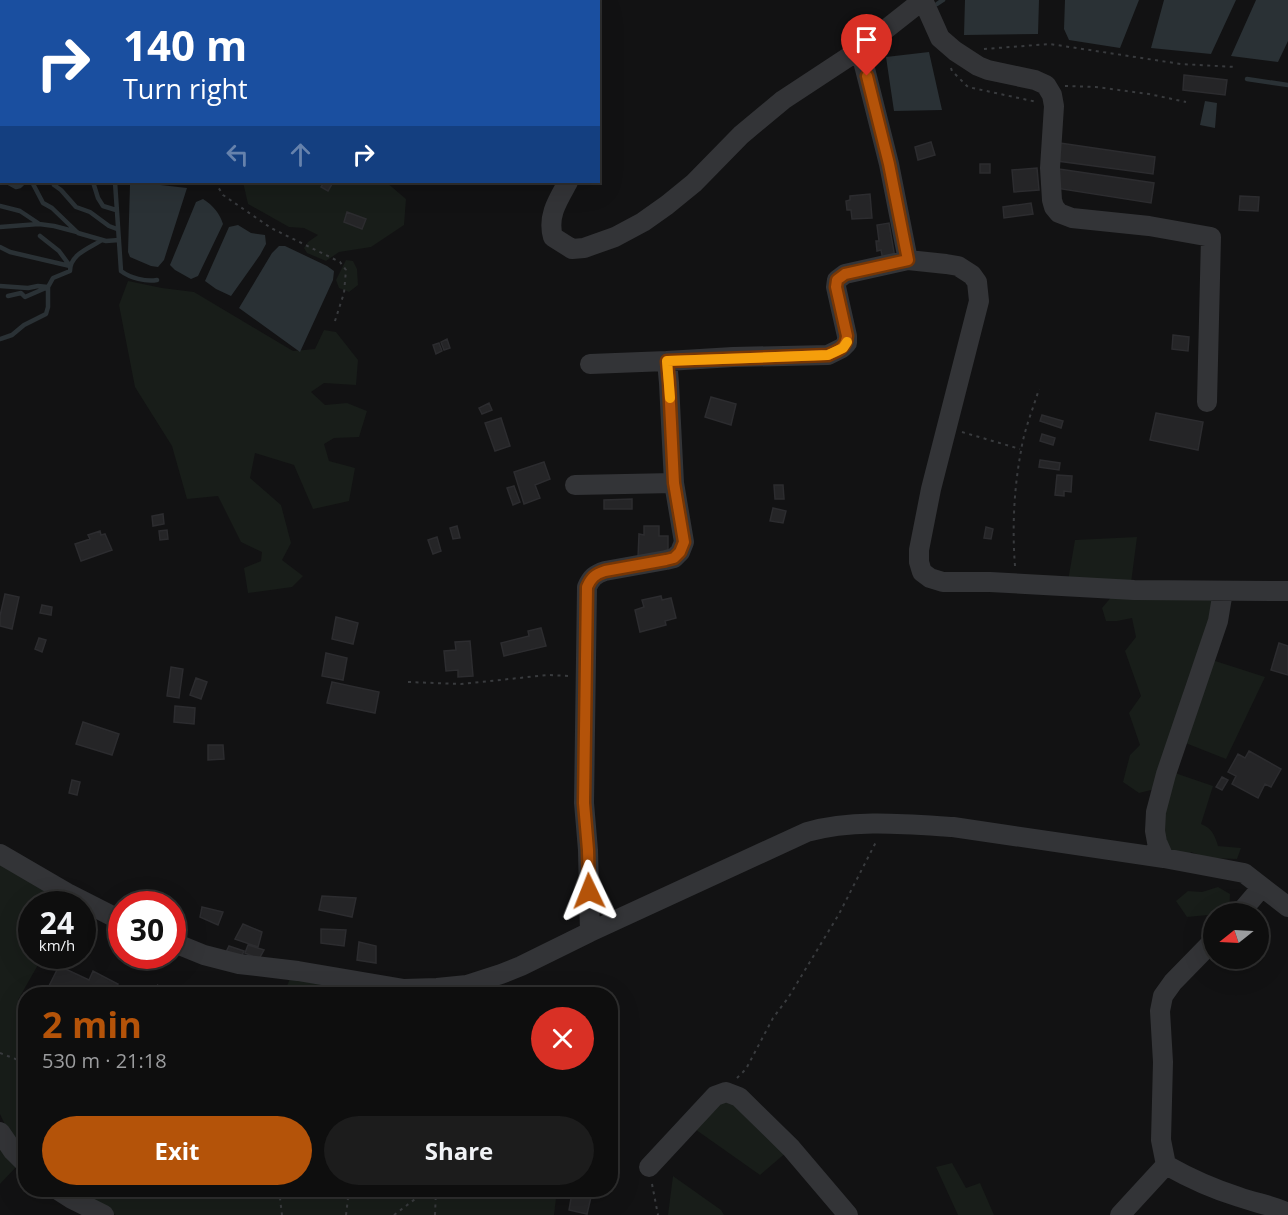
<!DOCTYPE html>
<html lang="en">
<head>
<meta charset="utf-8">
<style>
  body { margin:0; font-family:"Open Sans",sans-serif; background:#1c1c1c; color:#f1f3f6; height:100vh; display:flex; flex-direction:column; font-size:22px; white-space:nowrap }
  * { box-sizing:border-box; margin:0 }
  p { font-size:20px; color:#9b9c9e }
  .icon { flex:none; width:33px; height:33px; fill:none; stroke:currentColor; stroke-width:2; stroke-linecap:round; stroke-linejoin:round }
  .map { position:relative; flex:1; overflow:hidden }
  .sheet { position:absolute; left:18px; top:987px; width:600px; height:210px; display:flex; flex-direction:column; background:#0e0e0e; border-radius:24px; box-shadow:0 6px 24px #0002,0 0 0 2px #2e2e2e }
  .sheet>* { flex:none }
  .banner { position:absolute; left:0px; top:0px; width:600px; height:183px; box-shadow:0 6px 24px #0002,0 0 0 2px #2e2e2e; background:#1a4fa0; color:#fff; overflow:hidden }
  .needle { width:39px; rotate:252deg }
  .tools { position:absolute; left:1203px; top:903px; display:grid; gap:12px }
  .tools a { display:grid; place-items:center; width:66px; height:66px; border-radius:50%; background:#0e0e0e; box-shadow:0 6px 24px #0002,0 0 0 2px #2e2e2e; font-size:30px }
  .speed { position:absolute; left:18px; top:891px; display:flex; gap:12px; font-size:30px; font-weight:700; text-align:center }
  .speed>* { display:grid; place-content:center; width:78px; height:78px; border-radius:50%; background:#0e0e0e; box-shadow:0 6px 24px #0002,0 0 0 2px #2e2e2e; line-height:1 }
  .speed small { font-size:15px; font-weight:400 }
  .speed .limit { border:9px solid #d22; background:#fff; color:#111 }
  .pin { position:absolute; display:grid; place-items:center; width:51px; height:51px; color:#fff; margin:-62px -26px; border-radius:50% 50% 50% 0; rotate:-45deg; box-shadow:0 0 6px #0007 }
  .pin .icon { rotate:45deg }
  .me { position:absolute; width:66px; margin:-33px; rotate:358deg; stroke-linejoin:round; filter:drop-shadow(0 0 4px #0008) }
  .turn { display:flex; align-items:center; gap:21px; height:126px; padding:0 24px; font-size:27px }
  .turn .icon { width:78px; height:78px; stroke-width:2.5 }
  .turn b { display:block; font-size:42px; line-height:51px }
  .lanes { display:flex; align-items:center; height:57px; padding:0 24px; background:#0003; justify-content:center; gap:30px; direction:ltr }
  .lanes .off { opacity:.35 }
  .round { display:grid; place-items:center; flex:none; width:63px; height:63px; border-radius:32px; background:#1c1c1c }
  .headline { display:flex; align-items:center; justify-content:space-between; height:102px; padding:0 24px }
  h1 { font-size:36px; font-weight:700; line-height:45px; color:#b45309 }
  .button { display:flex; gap:12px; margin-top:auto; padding:12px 24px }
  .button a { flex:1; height:69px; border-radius:36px; background:#b45309; color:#fff; font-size:24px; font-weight:700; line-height:69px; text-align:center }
  .button a+a { background:#1c1c1c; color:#f1f3f6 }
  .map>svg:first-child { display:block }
</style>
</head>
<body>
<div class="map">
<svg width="1288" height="1215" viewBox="0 0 1288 1215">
  <rect width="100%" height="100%" fill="#121213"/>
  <path fill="#181d19" d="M 243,182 L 386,182 L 406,199 L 404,225 L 371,247 L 339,252 L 326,261 L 307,253 L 304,248 L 308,242 L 318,235 L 304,228 L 289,227 L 248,204 Z
    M 346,260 L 353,261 L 357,269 L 358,285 L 349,292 L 339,288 L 336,280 Z
    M 128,281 L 162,288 L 194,292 L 293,351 L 315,349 L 324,330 L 336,332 L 358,360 L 356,385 L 324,383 L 311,392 L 325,405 L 347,403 L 367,411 L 359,437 L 334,438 L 324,444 L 329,461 L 355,468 L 349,501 L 313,509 L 294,465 L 255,453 L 250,478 L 281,505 L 291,543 L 282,560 L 303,576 L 292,587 L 248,593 L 244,568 L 261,561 L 262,552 L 241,542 L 218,496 L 187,499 L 172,446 L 135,387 L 119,305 Z
    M 1137,537 L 1131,583 L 1068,581 L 1075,540 Z
    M 1113,595 L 1205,597 L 1216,602 L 1186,684 L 1155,789 L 1139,793 L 1123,782 L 1130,755 L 1140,745 L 1129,713 L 1141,696 L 1125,651 L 1136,637 L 1132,618 L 1117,621 L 1106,621 L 1102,608 Z
    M 1209,659 L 1265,677 L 1226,759 L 1183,742 Z
    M 1172,772 L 1213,786 L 1201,824 C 1212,828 1215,836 1218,846 L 1241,848 L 1237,859 L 1207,858 L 1191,852 L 1189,857 L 1170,851 L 1160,819 Z
    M 0,857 L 72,904 L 32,904 L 32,956 L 43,956 L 18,1000 L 26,1003 L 25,1153 L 12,1140 L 0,1114 Z
    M 1218,887 L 1230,894 L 1229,913 L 1187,917 L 1176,901 L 1188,891 L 1202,892 Z
    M 292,973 L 410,994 L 284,994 Z
    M 727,1095 L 788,1151 L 760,1175 L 692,1127 Z
    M 0,1145 L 17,1166 L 0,1184 Z
    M 952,1163 L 966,1188 L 980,1183 L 994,1215 L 958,1215 L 936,1167 Z
    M 673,1176 L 721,1210 L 724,1215 L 668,1215 Z
    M 71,1190 L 557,1190 L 554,1215 L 116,1215 L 97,1206 Z"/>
  <path fill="#2a3135" d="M 965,0 L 1039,0 L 1038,34 L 964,35 Z
    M 1065,0 L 1139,0 L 1120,48 L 1069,40 L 1064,29 Z
    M 1164,0 L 1236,0 L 1211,54 L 1151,48 Z
    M 1256,0 L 1288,0 L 1288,41 L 1278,62 L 1231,56 Z
    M 929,52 L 942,110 L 894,111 L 886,57 Z
    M 1205,101 L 1217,103 L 1215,128 L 1200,125 Z
    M 134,182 L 187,188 L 164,260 L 158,267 L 151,266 L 130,257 L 128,252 L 130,185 Z
    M 203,199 C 213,205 220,214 223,224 L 198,276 L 191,279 L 175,270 L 170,265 L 196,202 Z
    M 238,225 L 251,233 L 265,235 L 266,244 L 260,255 L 231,296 L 216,289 L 205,281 L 229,227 Z
    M 279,246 L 285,246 L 327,266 L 334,271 L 333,280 L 300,352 L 239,308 L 272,253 Z"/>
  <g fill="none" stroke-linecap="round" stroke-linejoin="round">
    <path stroke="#2a3135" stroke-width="4.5" d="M 937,4 L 943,0
      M 1247,79 L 1288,85
      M 0,99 L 2,100
      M 0,125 L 2,125
      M 0,177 L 2,178
      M 7,182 L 16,187 L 20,186 L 24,182
      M 32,182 L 43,203 L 52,208 L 78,233 L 106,241 L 119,240
      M 93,182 L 98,198 L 103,206 L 116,210
      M 115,182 L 121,271 C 130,278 146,282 157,280
      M 54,185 L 61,190 L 76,207 L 90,212 L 109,226 L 117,229
      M 0,206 L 20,211 L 38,223
      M 0,227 L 39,224 L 54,226 L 77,232
      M 40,236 L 59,251 L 70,266
      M 0,247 L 10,252 L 70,266
      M 0,286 L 28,288 L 38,286 L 48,287 L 48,307 L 46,314 L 24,325 L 12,335 L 0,339
      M 8,296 L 21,293 L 25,297 L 48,287 L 53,278 L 70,271 C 70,254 90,248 102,240"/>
  </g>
  <path fill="#252527" stroke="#2c2c2f" stroke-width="1.5" d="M 1184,75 L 1227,80 L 1225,95 L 1183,90 Z
    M 931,142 L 935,155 L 918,160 L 915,147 Z
    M 1053,142 L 1155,157 L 1153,174 L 1050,160 Z
    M 980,164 L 990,164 L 990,173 L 980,173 Z
    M 1037,168 L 1039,190 L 1014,192 L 1012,170 Z
    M 1052,168 L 1154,183 L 1151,203 L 1049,187 Z
    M 324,182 L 328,182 L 332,184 L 328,191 L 321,187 Z
    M 870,194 L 872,218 L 852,219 L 851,210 L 847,210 L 846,201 L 850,200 L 850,196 Z
    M 1240,196 L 1259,197 L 1258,211 L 1239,210 Z
    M 1031,203 L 1033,214 L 1004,218 L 1003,207 Z
    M 347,212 L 366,219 L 362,229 L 344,222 Z
    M 889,223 L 895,258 L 883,260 L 881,250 L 877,251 L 876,241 L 879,241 L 877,225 Z
    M 1173,335 L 1189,337 L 1188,351 L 1172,349 Z
    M 447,339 L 450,348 L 444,350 L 441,342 Z
    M 439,343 L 442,351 L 436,354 L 433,345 Z
    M 711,397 L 736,404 L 731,425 L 705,417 Z
    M 489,403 L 492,410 L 482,414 L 479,408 Z
    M 1156,413 L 1203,422 L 1198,450 L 1150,440 Z
    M 1042,415 L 1063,421 L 1061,428 L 1040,421 Z
    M 501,418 L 510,446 L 495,451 L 485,423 Z
    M 1042,434 L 1055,438 L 1053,445 L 1040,441 Z
    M 1040,460 L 1060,463 L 1059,470 L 1039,467 Z
    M 544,462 L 550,479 L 535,485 L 540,498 L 524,504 L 514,472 Z
    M 1057,475 L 1072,476 L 1071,492 L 1064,491 L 1064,496 L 1055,495 Z
    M 774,485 L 783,485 L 784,499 L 775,499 Z
    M 514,486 L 520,502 L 513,505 L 507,488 Z
    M 632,499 L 632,509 L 604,509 L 604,500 Z
    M 773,508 L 786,511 L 783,523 L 770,521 Z
    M 163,514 L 164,524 L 153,526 L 152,516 Z
    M 457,526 L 460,538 L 453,539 L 450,528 Z
    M 644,526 L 659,526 L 659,536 L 668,536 L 668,558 L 638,558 L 639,534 L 644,535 Z
    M 986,527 L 993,529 L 991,539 L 984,538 Z
    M 167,530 L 168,539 L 160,540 L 159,531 Z
    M 100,531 L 101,535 L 105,534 L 112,550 L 81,561 L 75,544 L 90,539 L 88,535 Z
    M 437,537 L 441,551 L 433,554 L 428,540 Z
    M 5,594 L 19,597 L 12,629 L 0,626 L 0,616 Z
    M 661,596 L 662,600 L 671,598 L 676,618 L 665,621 L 666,625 L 640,632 L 635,610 L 644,607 L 642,600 Z
    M 42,605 L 52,607 L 51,615 L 40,613 Z
    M 336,617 L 358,623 L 353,644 L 332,639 Z
    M 541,628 L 546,646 L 504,656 L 501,643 L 529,636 L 528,631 Z
    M 39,638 L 46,640 L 42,652 L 35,649 Z
    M 470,641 L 473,676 L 458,677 L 458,670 L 446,671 L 444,651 L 456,650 L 455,642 Z
    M 1279,643 L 1288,646 L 1288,675 L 1271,670 Z
    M 326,653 L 347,658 L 343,680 L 322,676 Z
    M 171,667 L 183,669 L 179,698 L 167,696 Z
    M 196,678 L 207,682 L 201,699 L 190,695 Z
    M 332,682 L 379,692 L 375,713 L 327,703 Z
    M 175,706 L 195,708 L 194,724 L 174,722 Z
    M 83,722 L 119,734 L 112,755 L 76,744 Z
    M 208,745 L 223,745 L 224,759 L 208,760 Z
    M 1249,751 L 1281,769 L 1271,787 L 1265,784 L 1258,798 L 1232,784 L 1236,776 L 1228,772 L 1238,754 L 1245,758 Z
    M 1222,777 L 1228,780 L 1222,790 L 1216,787 Z
    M 72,780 L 80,782 L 77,795 L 69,793 Z
    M 149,892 L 166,899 L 163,904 L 145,904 Z
    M 322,896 L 356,898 L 352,917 L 319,910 Z
    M 202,907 L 223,912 L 218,925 L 200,917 Z
    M 243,924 L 262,932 L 258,947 L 235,939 Z
    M 321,929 L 346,930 L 344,946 L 321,943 Z
    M 359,942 L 376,946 L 376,963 L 357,960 Z
    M 248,945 L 264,950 L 259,959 L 245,953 Z
    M 229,946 L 244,951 L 240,960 L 225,954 Z
    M 59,966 L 89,980 L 93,971 L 118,984 L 113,994 L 45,994 Z
    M 249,986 L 260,994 L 231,994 L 235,989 L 243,994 Z
    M 572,1193 L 591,1197 L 587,1214 L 569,1210 Z"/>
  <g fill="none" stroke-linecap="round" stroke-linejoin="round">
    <path stroke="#393b3e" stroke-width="2" stroke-dasharray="3 4.5" stroke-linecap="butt" d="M 91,0 L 91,2
      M 565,0 L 566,2
      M 984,49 L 1050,44 L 1181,64 L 1235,67
      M 951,68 L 952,71 L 968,87 L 1037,102
      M 1065,86 L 1096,87 L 1149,94 L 1186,102
      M 215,182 L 223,195 L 271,228 L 340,262 L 346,270 L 344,293 L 334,324
      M 962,432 L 1020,449
      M 1015,566 C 1012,528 1014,488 1021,451 C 1024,430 1033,409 1039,389
      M 408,682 L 461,684 L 548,675 L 569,676
      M 157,985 L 165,994
      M 0,1053 L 26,1063
      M 737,1078 L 746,1069 L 773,1018 L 788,998 L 839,914 L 877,840
      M 652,1184 L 658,1215
      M 279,1190 L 282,1215
      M 346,1215 L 349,1190
      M 394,1215 L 427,1190
      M 435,1215 L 436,1190"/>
    <path stroke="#333437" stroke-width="20" d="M 278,0 L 279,2
      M 418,0 L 419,2
      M 923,0 L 940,38 L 955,51 L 978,66 L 988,70 L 1035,80 L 1046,85 L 1052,95 L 1054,106 L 1050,168 L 1052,200 L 1054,207 L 1059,213 L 1072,218 L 1149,226 L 1211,237 L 1207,402
      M 568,182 C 558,200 547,216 553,237 L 572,249 L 584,248 L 615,237 L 643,222 L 667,205 L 694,183 L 741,135 L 783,100 L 862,48
      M 908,260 L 889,164 L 863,61 L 862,48 L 923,0
      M 590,364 L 667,361
      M 575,485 L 674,483
      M 0,854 L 67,893 L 122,921
      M 1164,858 L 1157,842 L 1155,831 L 1156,812 L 1166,774 L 1218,621 L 1223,591
      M 1239,914 L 1262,887
      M 590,932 L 588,850 L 584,803 L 587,587 C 591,578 595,574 605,571 L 666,560 L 674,558 L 680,552 L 684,542 L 674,483 L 669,383 L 667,361 L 733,357 L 828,355 L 842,348 L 847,343 L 847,336 L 836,287 L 837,280 L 845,274 L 908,260 L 946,264 L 958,266 L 972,275 L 977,282 L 979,301 L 931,489 L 919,550 L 919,562 L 922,572 L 930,578 L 943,582 L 990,582 L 1134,590 L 1288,591
      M 172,942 L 204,955 L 239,964 L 298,971 L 404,989 L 437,988 L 467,985 L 501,974 L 521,966 L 590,932 L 807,832 C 853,819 905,824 953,827 L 1164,858 L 1244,873 L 1288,907
      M 0,1132 L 13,1151 L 26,1164
      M 1166,1165 C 1189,1178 1213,1189 1239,1197 C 1255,1203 1272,1205 1288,1213
      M 649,1167 L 715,1096 L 726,1092 L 739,1097 L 791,1148 L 848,1215
      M 58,1190 L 72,1199 L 104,1215
      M 1120,1215 L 1166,1165 L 1161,1140 L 1163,1062 L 1160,1011 L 1163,996 L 1173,982 L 1214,940"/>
  </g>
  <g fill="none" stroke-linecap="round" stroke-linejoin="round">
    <g stroke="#753606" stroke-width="15">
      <path id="route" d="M 589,891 L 588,850 L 584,803 L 587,587 C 591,578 595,574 605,571 L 666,560 L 674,558 L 680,552 L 684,542 L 674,483 L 669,383 L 667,361 L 828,355 C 838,351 846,348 847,336 L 836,287 L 837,280 L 845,274 L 908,260 L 889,164 L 867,76"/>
    </g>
    <use href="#route" stroke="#b45309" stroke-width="10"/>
    <path stroke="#f59e0b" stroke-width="10" d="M 670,398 L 667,361 L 828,355 L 843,348 L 847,342"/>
  </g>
</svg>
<div class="tools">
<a><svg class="needle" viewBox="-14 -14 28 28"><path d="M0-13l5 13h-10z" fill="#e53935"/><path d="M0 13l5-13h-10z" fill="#9b9c9e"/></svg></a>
</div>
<div class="speed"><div>24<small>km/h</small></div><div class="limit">30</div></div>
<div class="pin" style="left:867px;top:76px;background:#d93025"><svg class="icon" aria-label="arrive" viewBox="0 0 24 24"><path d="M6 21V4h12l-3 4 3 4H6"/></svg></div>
<svg class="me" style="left:589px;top:891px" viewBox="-20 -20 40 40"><path d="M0-17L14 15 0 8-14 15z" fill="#b45309" stroke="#fff" stroke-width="4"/></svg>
<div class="banner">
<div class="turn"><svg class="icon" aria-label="right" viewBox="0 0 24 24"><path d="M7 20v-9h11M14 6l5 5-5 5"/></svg><div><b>140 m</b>Turn right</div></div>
<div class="lanes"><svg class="icon off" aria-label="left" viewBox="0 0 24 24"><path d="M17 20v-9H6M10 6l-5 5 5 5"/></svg><svg class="icon off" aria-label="ahead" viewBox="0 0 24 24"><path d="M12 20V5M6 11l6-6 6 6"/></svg><svg class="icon" aria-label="right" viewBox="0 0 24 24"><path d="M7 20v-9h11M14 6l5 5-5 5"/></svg></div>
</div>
<section class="sheet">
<div class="headline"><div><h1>2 min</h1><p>530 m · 21:18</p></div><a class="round" style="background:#d93025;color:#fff"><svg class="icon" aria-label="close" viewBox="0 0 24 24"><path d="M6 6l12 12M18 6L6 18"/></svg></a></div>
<div class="button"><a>Exit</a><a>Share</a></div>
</section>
</div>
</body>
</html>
